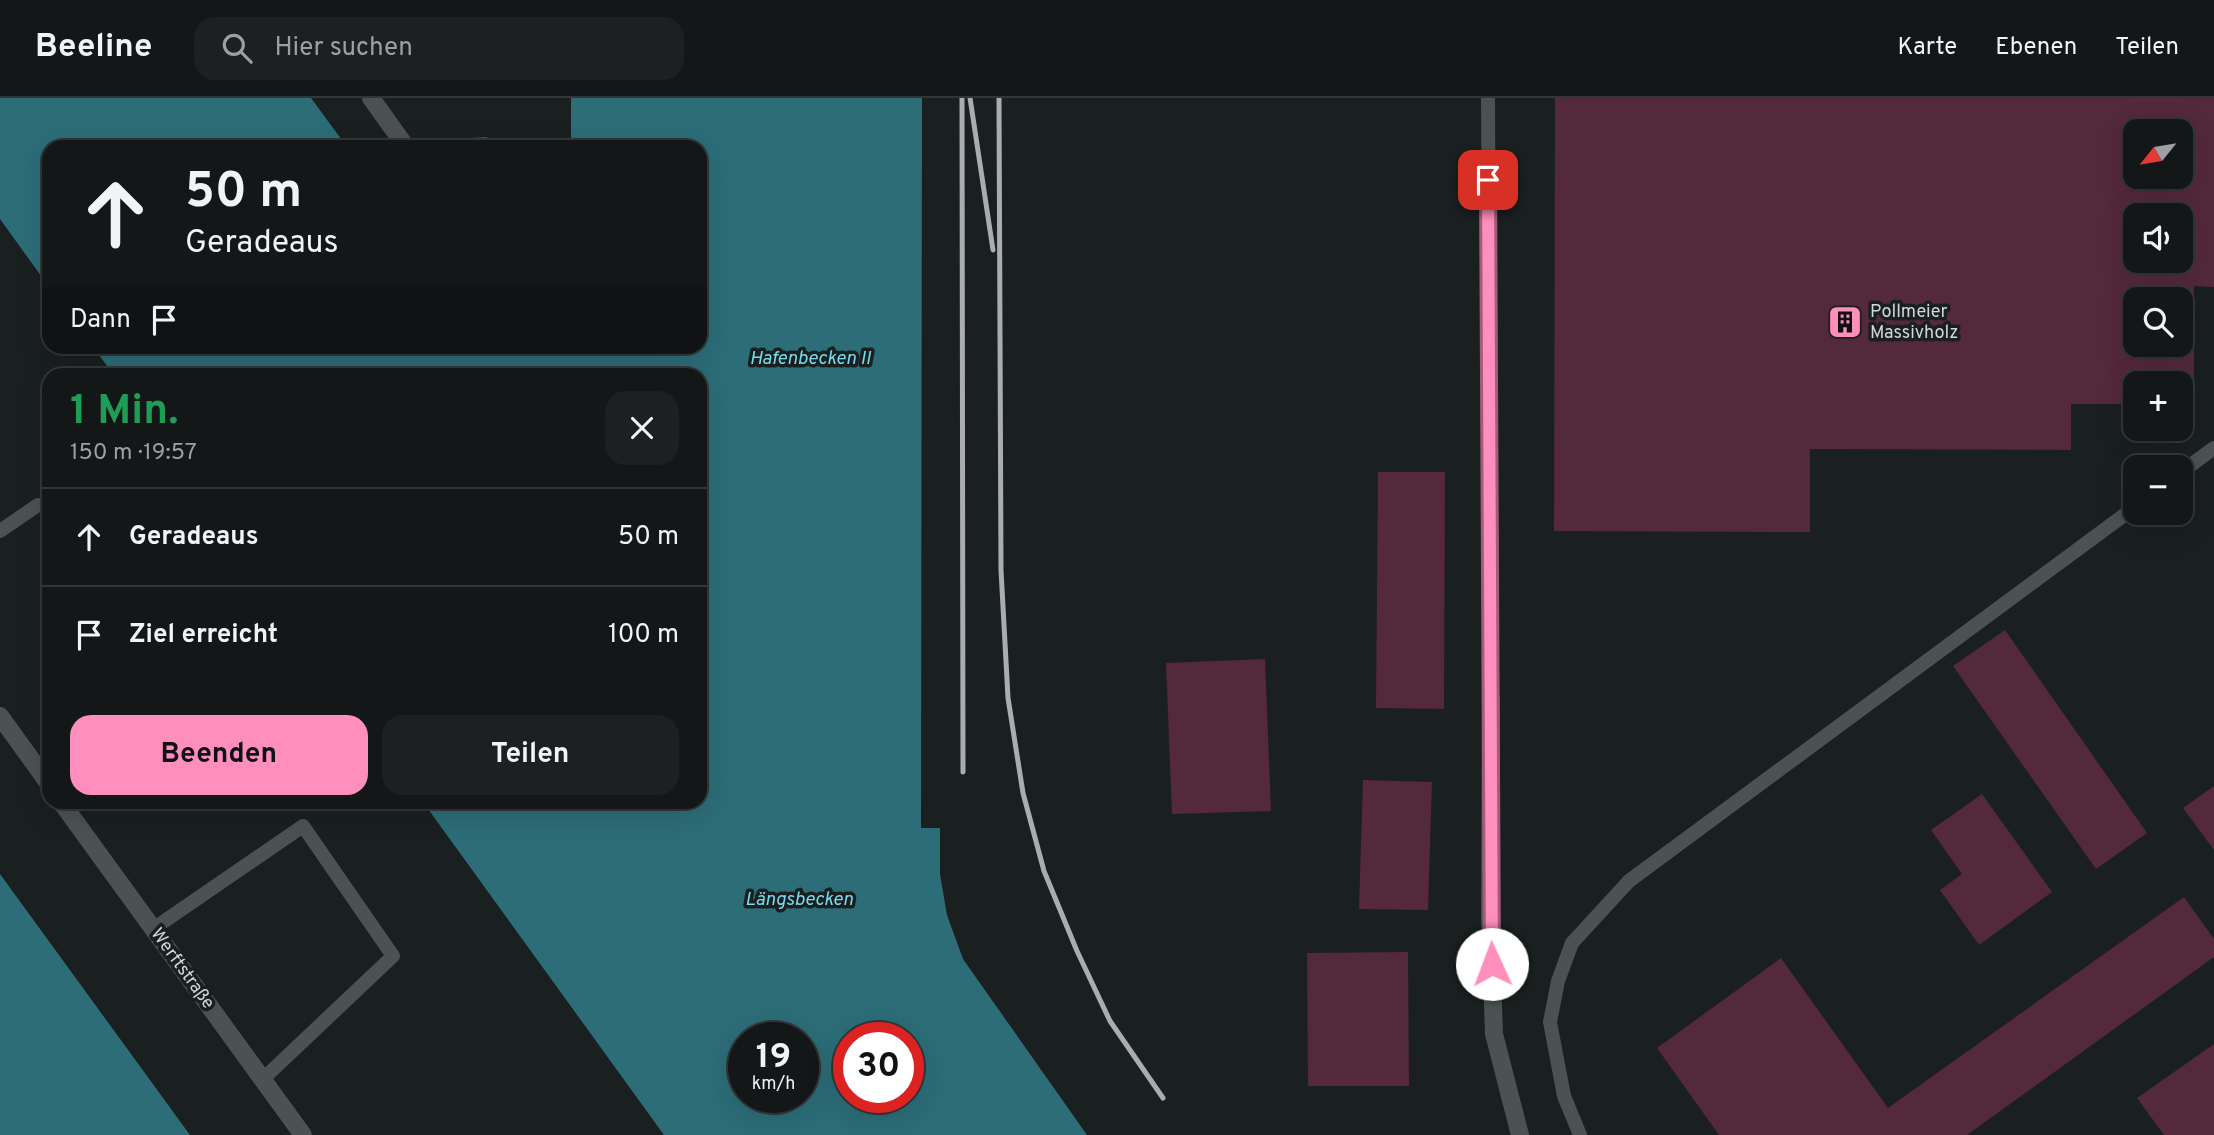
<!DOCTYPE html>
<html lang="de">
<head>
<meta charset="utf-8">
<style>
  body { margin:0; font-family:Overpass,sans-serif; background:#1d2021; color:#f1f3f6; height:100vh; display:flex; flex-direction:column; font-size:26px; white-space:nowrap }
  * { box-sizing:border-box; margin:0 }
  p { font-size:23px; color:#9d9fa2 }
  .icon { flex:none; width:38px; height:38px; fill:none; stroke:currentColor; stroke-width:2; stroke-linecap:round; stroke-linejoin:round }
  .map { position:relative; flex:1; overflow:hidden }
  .sheet { position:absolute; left:42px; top:270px; width:665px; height:441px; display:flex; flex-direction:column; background:#141718; border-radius:21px; box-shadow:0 7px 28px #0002,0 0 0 2px #333637 }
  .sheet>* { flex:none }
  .guide { position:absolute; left:42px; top:42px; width:665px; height:214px; border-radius:21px; box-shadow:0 7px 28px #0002,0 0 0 2px #333637; background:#141718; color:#f1f3f6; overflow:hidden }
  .needle { width:46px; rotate:240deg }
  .tools { position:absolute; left:2123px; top:21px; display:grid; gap:14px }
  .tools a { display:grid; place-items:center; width:70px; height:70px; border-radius:14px; background:#141718; box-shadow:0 7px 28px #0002,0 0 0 2px #333637; font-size:35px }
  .speed { position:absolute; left:728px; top:924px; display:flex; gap:14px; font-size:35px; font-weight:700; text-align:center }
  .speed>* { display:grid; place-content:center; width:91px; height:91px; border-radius:50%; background:#141718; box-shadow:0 7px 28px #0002,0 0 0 2px #333637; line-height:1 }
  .speed small { font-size:18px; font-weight:400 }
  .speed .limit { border:10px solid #d22; background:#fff; color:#111 }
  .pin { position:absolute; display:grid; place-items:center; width:60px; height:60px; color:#fff; margin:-30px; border-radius:14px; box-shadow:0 4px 10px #0006 }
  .me { position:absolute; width:77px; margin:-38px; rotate:358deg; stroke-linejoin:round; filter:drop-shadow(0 0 5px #0008) }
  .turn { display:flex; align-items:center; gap:24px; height:147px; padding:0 28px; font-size:32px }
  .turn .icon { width:91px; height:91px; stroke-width:2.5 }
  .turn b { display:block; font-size:49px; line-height:60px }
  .then { display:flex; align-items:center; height:66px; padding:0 28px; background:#0003; gap:14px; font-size:26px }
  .round { display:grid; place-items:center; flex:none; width:74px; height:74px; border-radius:21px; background:#1d2021 }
  .headline { display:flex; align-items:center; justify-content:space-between; height:119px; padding:0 28px }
  h1 { font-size:42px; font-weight:700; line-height:52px; color:#1e9e55 }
  .primary-button { display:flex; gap:14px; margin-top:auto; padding:14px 28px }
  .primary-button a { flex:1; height:80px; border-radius:21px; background:#fe8ebb; color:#111; font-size:28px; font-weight:700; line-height:80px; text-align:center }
  .primary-button a+a { background:#1d2021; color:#f1f3f6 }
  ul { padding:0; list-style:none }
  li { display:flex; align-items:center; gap:21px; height:98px; padding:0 28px; border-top:2px solid #333637 }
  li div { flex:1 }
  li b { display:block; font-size:26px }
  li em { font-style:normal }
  header { display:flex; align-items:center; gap:42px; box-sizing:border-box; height:98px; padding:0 35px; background:#141718; border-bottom:2px solid #333637 }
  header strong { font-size:33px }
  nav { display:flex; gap:38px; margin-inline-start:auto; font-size:24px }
  .search { width:490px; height:63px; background:#1d2021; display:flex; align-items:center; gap:18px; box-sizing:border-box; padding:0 24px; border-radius:21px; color:#9d9fa2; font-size:26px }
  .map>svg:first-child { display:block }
</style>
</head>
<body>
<header>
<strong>Beeline</strong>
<div class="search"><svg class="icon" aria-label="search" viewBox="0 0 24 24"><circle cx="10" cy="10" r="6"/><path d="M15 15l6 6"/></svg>Hier suchen</div>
<nav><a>Karte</a><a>Ebenen</a><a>Teilen</a></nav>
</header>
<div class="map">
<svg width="2214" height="1037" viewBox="0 0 2214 1037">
  <rect width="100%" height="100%" fill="#1a1f20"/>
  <path fill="#2c6d78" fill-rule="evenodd" d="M 0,0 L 311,0 L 347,49 L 49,49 L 49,189 L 0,121 Z
    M 571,0 L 922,0 L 921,730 L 940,730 L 940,776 L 947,817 L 963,861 L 1087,1037 L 664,1037 L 423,704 L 700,704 L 700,276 L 113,276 L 93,249 L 700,248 L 700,49 L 571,49 ZM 744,940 L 803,940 L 803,999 L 744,999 ZM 849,940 L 908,940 L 908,999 L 849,999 Z
    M 0,776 L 190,1037 L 0,1037 Z"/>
  <path fill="#54293a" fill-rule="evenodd" d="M 1555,0 L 2214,0 L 2214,189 L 2194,188 L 2194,306 L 2180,306 L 2180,285 L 2135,285 L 2135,306 L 2071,306 L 2071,352 L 1810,351 L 1810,434 L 1554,433 ZM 2135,33 L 2180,33 L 2180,79 L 2135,79 ZM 2135,117 L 2180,117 L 2180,163 L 2135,163 ZM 2135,201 L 2180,201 L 2180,247 L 2135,247 Z
    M 1378,374 L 1445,374 L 1444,611 L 1376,610 Z
    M 2005,532 L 2147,735 L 2096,771 L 1953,568 Z
    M 1265,561 L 1271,713 L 1172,716 L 1166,565 Z
    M 1363,682 L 1432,684 L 1428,812 L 1359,811 Z
    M 2214,688 L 2214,752 L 2183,710 Z
    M 1982,696 L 2052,794 L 1979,847 L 1940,792 L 1962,776 L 1931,732 Z
    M 2184,799 L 2214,841 L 2214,859 L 1967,1037 L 1719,1037 L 1657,950 L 1781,860 L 1888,1010 Z
    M 1408,854 L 1409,988 L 1308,988 L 1307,855 Z
    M 2214,946 L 2214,1037 L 2164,1037 L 2137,1000 Z"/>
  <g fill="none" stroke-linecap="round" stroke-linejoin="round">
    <path stroke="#4c5152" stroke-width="14" d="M 1488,0 L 1491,600
      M 2180,375 L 2214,350
      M 0,433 L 38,407
      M 153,831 L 303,728 L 393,858 L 263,981
      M 1580,1037 L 1564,998 L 1550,924 L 1558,883 L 1572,845 L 1629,783 L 2135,409"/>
    <path stroke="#4c5152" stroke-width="18" d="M 371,0 L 406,49
      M 471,49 L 485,48
      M 1491,600 L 1490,819 L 1494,936 L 1520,1037
      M 0,618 L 49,686
      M 61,704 L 303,1037"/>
    <path stroke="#aaadae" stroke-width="5" d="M 962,0 L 963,674
      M 970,0 L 993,152
      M 999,0 L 1001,472 L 1008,600 L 1023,695 L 1044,773 L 1077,853 L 1110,923 L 1163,1000"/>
  </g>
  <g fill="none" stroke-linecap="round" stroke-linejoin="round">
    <g stroke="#a55c7a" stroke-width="18">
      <path id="route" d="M 1488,82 L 1492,866"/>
    </g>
    <use href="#route" stroke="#fe8ebb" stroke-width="12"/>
  </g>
  <defs>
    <g id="building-square" transform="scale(1.75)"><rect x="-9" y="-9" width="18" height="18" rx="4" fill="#fe8ebb" stroke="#1a1f20"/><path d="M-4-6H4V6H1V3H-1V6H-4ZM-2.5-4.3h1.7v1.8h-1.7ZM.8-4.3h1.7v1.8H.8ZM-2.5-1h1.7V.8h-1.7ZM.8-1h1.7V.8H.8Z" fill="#111"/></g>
  </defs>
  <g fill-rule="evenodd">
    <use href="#building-square" x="1845" y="224"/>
  </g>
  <g text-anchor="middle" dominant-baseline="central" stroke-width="7" stroke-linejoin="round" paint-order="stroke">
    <g font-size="18" fill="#d3d6d7" stroke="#1a1f20" text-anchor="start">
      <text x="1870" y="214">Pollmeier<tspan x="1870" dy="21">Massivholz</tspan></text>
    </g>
    <g font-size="18" fill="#d3d6d7" stroke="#1a1f20">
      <text transform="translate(182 871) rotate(54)">Werftstraße</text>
    </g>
    <g font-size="19" font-style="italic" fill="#77dcee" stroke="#1a1f20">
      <text x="810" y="261">Hafenbecken II</text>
      <text x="799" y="802">Längsbecken</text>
    </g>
  </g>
</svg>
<div class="tools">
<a><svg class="needle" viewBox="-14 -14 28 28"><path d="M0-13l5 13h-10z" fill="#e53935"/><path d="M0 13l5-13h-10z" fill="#9d9fa2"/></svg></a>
<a><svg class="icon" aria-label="sound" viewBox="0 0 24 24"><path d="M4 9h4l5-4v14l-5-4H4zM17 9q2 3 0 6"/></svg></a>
<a><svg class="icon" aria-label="search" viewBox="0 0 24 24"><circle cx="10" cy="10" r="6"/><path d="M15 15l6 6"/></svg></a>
<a>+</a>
<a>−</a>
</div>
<div class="speed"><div>19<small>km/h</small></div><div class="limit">30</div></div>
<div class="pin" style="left:1488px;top:82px;background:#d93025"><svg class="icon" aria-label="arrive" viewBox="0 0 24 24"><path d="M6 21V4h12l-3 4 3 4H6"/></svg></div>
<svg class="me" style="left:1492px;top:866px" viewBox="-20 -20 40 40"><circle r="19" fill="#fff"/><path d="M0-13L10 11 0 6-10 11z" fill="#fe8ebb"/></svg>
<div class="guide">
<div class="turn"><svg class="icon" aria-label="ahead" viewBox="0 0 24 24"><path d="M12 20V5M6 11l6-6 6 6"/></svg><div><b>50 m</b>Geradeaus</div></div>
<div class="then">Dann<svg class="icon" aria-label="arrive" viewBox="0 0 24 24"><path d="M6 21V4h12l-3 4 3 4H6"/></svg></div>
</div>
<section class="sheet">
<div class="headline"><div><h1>1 Min.</h1><p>150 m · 19:57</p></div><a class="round"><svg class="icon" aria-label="close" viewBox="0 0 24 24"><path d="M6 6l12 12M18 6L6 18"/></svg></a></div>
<ul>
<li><svg class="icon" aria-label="ahead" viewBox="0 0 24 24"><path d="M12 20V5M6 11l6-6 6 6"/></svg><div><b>Geradeaus</b></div><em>50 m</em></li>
<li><svg class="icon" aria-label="arrive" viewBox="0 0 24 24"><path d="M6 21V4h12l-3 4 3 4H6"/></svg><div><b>Ziel erreicht</b></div><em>100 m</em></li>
</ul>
<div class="primary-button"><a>Beenden</a><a>Teilen</a></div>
</section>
</div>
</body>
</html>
